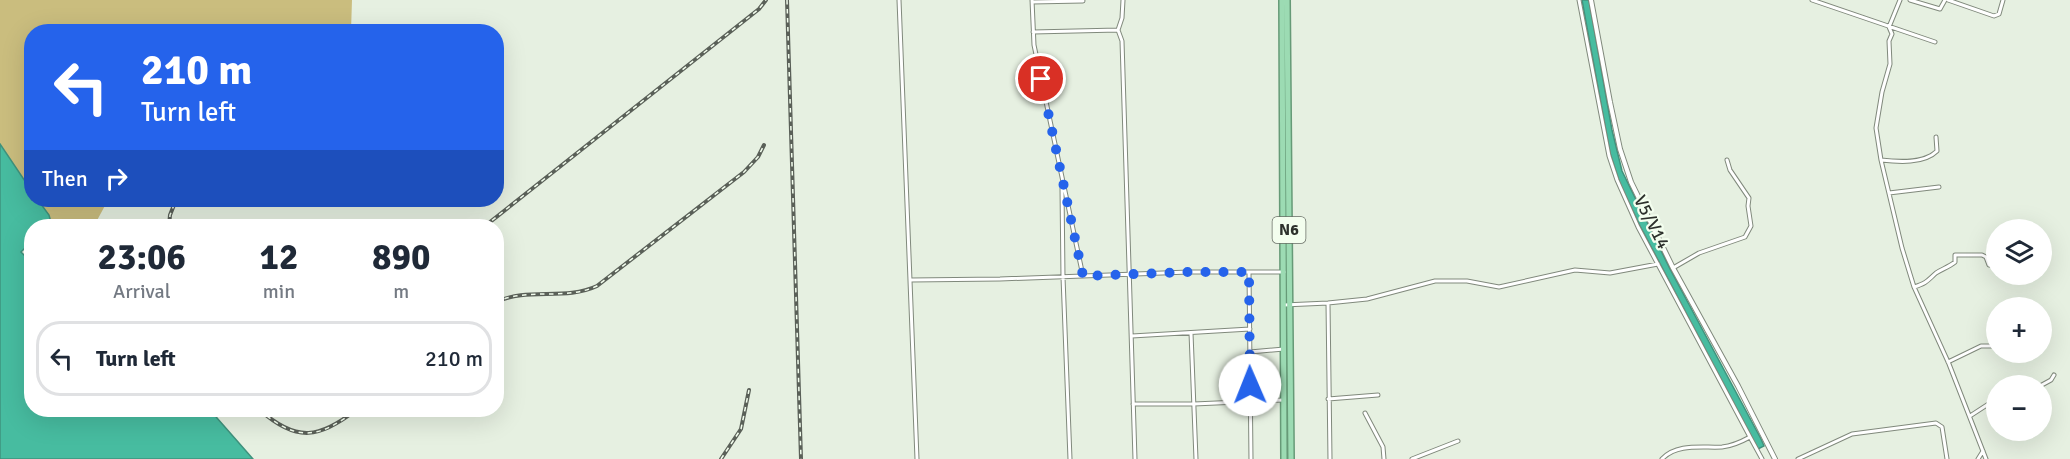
<!DOCTYPE html>
<html lang="en">
<head>
<meta charset="utf-8">
<style>
  body { margin:0; font-family:Signika,sans-serif; background:#f6f6f7; color:#1f2937; height:100vh; display:flex; flex-direction:column; font-size:22px; white-space:nowrap }
  * { box-sizing:border-box; margin:0 }
  p { font-size:20px; color:#747a83 }
  .icon { flex:none; width:33px; height:33px; fill:none; stroke:currentColor; stroke-width:2; stroke-linecap:round; stroke-linejoin:round }
  .map { position:relative; flex:1; overflow:hidden }
  .drawer { position:absolute; left:24px; top:219px; width:480px; height:198px; display:flex; flex-direction:column; background:#fff; border-radius:24px; box-shadow:0 6px 24px #0002 }
  .drawer>* { flex:none }
  .guide { position:absolute; left:24px; top:24px; width:480px; height:183px; border-radius:24px; box-shadow:0 6px 24px #0002; background:#2563eb; color:#fff; overflow:hidden }
  .fabs { position:absolute; left:1986px; top:219px; display:grid; gap:12px }
  .fabs a { display:grid; place-items:center; width:66px; height:66px; border-radius:50%; background:#fff; box-shadow:0 6px 24px #0002; font-size:30px }
  .pin { position:absolute; display:grid; place-items:center; width:51px; height:51px; color:#fff; margin:-26px; border:3px solid #fff; border-radius:50%; box-shadow:0 2px 6px #0007 }
  .me { position:absolute; width:66px; margin:-33px; rotate:359deg; stroke-linejoin:round; filter:drop-shadow(0 0 4px #0008) }
  .turn { display:flex; align-items:center; gap:21px; height:126px; padding:0 18px; font-size:27px }
  .turn .icon { width:78px; height:78px; stroke-width:2.5 }
  .turn b { display:block; font-size:42px; line-height:51px }
  .then { display:flex; align-items:center; height:57px; padding:0 18px; background:#0003; gap:12px; font-size:22px }
  .eta { display:flex; justify-content:space-evenly; align-items:center; height:102px; text-align:center }
  .eta b { font-size:36px; font-weight:700; line-height:42px }
  ul { padding:0; list-style:none }
  li { display:flex; align-items:center; gap:18px; height:75px; margin:0 12px 9px; padding:0 6px; border:3px solid #e0e1e3; border-radius:24px }
  li div { flex:1 }
  li b { display:block; font-size:22px }
  li em { font-style:normal }
  .map>svg:first-child { display:block }
</style>
</head>
<body>
<div class="map">
<svg width="2070" height="459" viewBox="0 0 2070 459">
  <rect width="100%" height="100%" fill="#e6f0e1"/>
  <path fill="#cabd7e" d="M 0,0 L 352,0 L 351,31 L 32,32 L 31,190 L 0,144 Z
    M 38,200 L 108,200 L 94,226 L 52,226 L 49,215 Z"/>
  <path fill="#47bca0" stroke="#3f927d" stroke-width="1.5" d="M 1582,0 L 1589,0 L 1612,130 L 1622,171 L 1670,269 L 1761,439 L 1764,446 L 1758,449 L 1640,226 L 1620,184 L 1610,153 Z
    M 0,144 L 31,190 L 32,200 L 38,200 L 49,215 L 52,226 L 32,226 L 31,252 L 26,247 L 21,252 L 31,262 L 32,410 L 210,410 L 253,459 L 0,459 Z"/>
  <g fill="none" stroke-linecap="round" stroke-linejoin="round">
    <g stroke="#80897c" stroke-width="5">
      <path id="minor" d="M 899,0 L 917,459
        M 1032,0 L 1034,45 L 1083,276
        M 1123,0 L 1122,18 L 1118,30 L 1122,41 L 1135,459
        M 1579,0 L 1609,156 L 1617,180 L 1638,227 L 1750,437
        M 1812,0 L 1935,42
        M 1900,0 L 1889,27 L 1892,34 L 1889,41 L 1890,64 L 1882,92 L 1876,128 L 1881,160 L 1902,248 L 1914,287 L 1949,364 L 1986,459
        M 1910,0 L 1940,9 L 1945,0
        M 1948,0 L 1994,16 L 1999,14 L 2003,0
        M 1032,2 L 1083,1
        M 1033,32 L 1118,30
        M 1881,160 C 1898,162 1924,164 1937,151 L 1936,137
        M 1062,188 L 1063,277 L 1070,459
        M 1889,193 L 1939,187
        M 1673,268 L 1699,253 L 1745,237 L 1751,226 L 1748,206 L 1749,198 L 1730,170 L 1727,160
        M 1249,272 L 1251,459
        M 911,280 L 1000,279 L 1189,272 L 1284,272
        M 1914,287 C 1927,283 1927,281 1936,273 C 1942,269 1949,267 1955,262 L 1955,255 L 1982,255 L 1986,257 L 1989,265 L 1996,266
        M 1328,303 L 1330,459
        M 1284,305 L 1328,303 L 1367,299 L 1435,281 L 1467,281 L 1499,287 L 1575,270 L 1610,273 L 1658,264
        M 1191,333 L 1196,459
        M 1132,336 L 1250,329
        M 1250,352 L 1284,349
        M 1948,362 L 1981,346 L 1996,346
        M 2040,386 L 2051,380 L 2054,375
        M 1328,399 L 1378,395
        M 1133,404 L 1194,404 L 1284,400
        M 1365,413 L 1383,447 L 1384,459
        M 1970,416 L 1990,403 L 1996,403
        M 1412,459 L 1458,441
        M 1662,459 C 1677,443 1702,448 1722,447 C 1732,446 1741,442 1750,437 L 1762,459
        M 1798,459 L 1852,434 L 1936,423 L 1942,427 L 1947,459
        M 1978,459 L 1983,451"/>
    </g>
    <g stroke="#80897c" stroke-width="6">
      <path id="tertiary" d="M 1591,0 L 1610,102 L 1620,149 L 1631,182 L 1673,268 L 1738,386 L 1775,459"/>
    </g>
    <g stroke="#669a77" stroke-width="8">
      <path id="trunk" d="M 1282,0 L 1284,459
        M 1287,0 L 1291,459"/>
    </g>
    <use href="#minor" stroke="#fff" stroke-width="3"/>
    <use href="#tertiary" stroke="#fff" stroke-width="4"/>
    <use href="#trunk" stroke="#9cdbb3" stroke-width="5"/>
    <g stroke="#5a6058" stroke-width="4">
      <path id="rail" d="M 787,0 L 801,459
        M 169,226 L 170,215 L 176,200
        M 485,226 L 759,9 L 766,0
        M 496,302 C 528,287 565,301 597,286 L 744,172 L 758,157 L 764,145
        M 260,410 C 297,443 320,438 356,410
        M 721,459 L 741,429 L 749,390"/>
    </g>
    <use href="#rail" stroke="#f3feee" stroke-width="1.5" stroke-dasharray="4.5" stroke-linecap="butt"/>
  </g>
  <g fill="none" stroke-linecap="round" stroke-linejoin="round">
    <path stroke="#2563eb" stroke-width="10" stroke-dasharray="0 18" d="M 1041,79 L 1083,276 L 1189,272 L 1249,272 L 1250,385"/>
  </g>
  <g text-anchor="middle" dominant-baseline="central" stroke-width="4.5" stroke-linejoin="round" paint-order="stroke">
    <rect fill="#f3feee" stroke="#686e66" stroke-width="1.5" x="1272.5" y="217" width="33" height="26" rx="4.5"/>
    <g font-size="16" font-weight="bold" fill="#2d312c">
      <text x="1289" y="230">N6</text>
    </g>
    <g font-size="18" fill="#2d312c" stroke="#f3feee">
      <text transform="translate(1652 222) rotate(63)">V5/V14</text>
    </g>
  </g>
</svg>
<div class="fabs">
<a><svg class="icon" aria-label="layers" viewBox="0 0 24 24"><path d="M12 4l9 5-9 5-9-5zM3 14l9 5 9-5"/></svg></a>
<a>+</a>
<a>−</a>
</div>
<div class="pin" style="left:1041px;top:79px;background:#d93025"><svg class="icon" aria-label="arrive" viewBox="0 0 24 24"><path d="M6 21V4h12l-3 4 3 4H6"/></svg></div>
<svg class="me" style="left:1250px;top:385px" viewBox="-20 -20 40 40"><circle r="19" fill="#fff"/><path d="M0-13L10 11 0 6-10 11z" fill="#2563eb"/></svg>
<div class="guide">
<div class="turn"><svg class="icon" aria-label="left" viewBox="0 0 24 24"><path d="M17 20v-9H6M10 6l-5 5 5 5"/></svg><div><b>210 m</b>Turn left</div></div>
<div class="then">Then<svg class="icon" aria-label="right" viewBox="0 0 24 24"><path d="M7 20v-9h11M14 6l5 5-5 5"/></svg></div>
</div>
<section class="drawer">
<div class="eta">
<div><b>23:06</b><p>Arrival</p></div>
<div><b>12</b><p>min</p></div>
<div><b>890</b><p>m</p></div>
</div>
<ul>
<li><svg class="icon" aria-label="left" viewBox="0 0 24 24"><path d="M17 20v-9H6M10 6l-5 5 5 5"/></svg><div><b>Turn left</b></div><em>210 m</em></li>
</ul>
</section>
</div>
</body>
</html>
